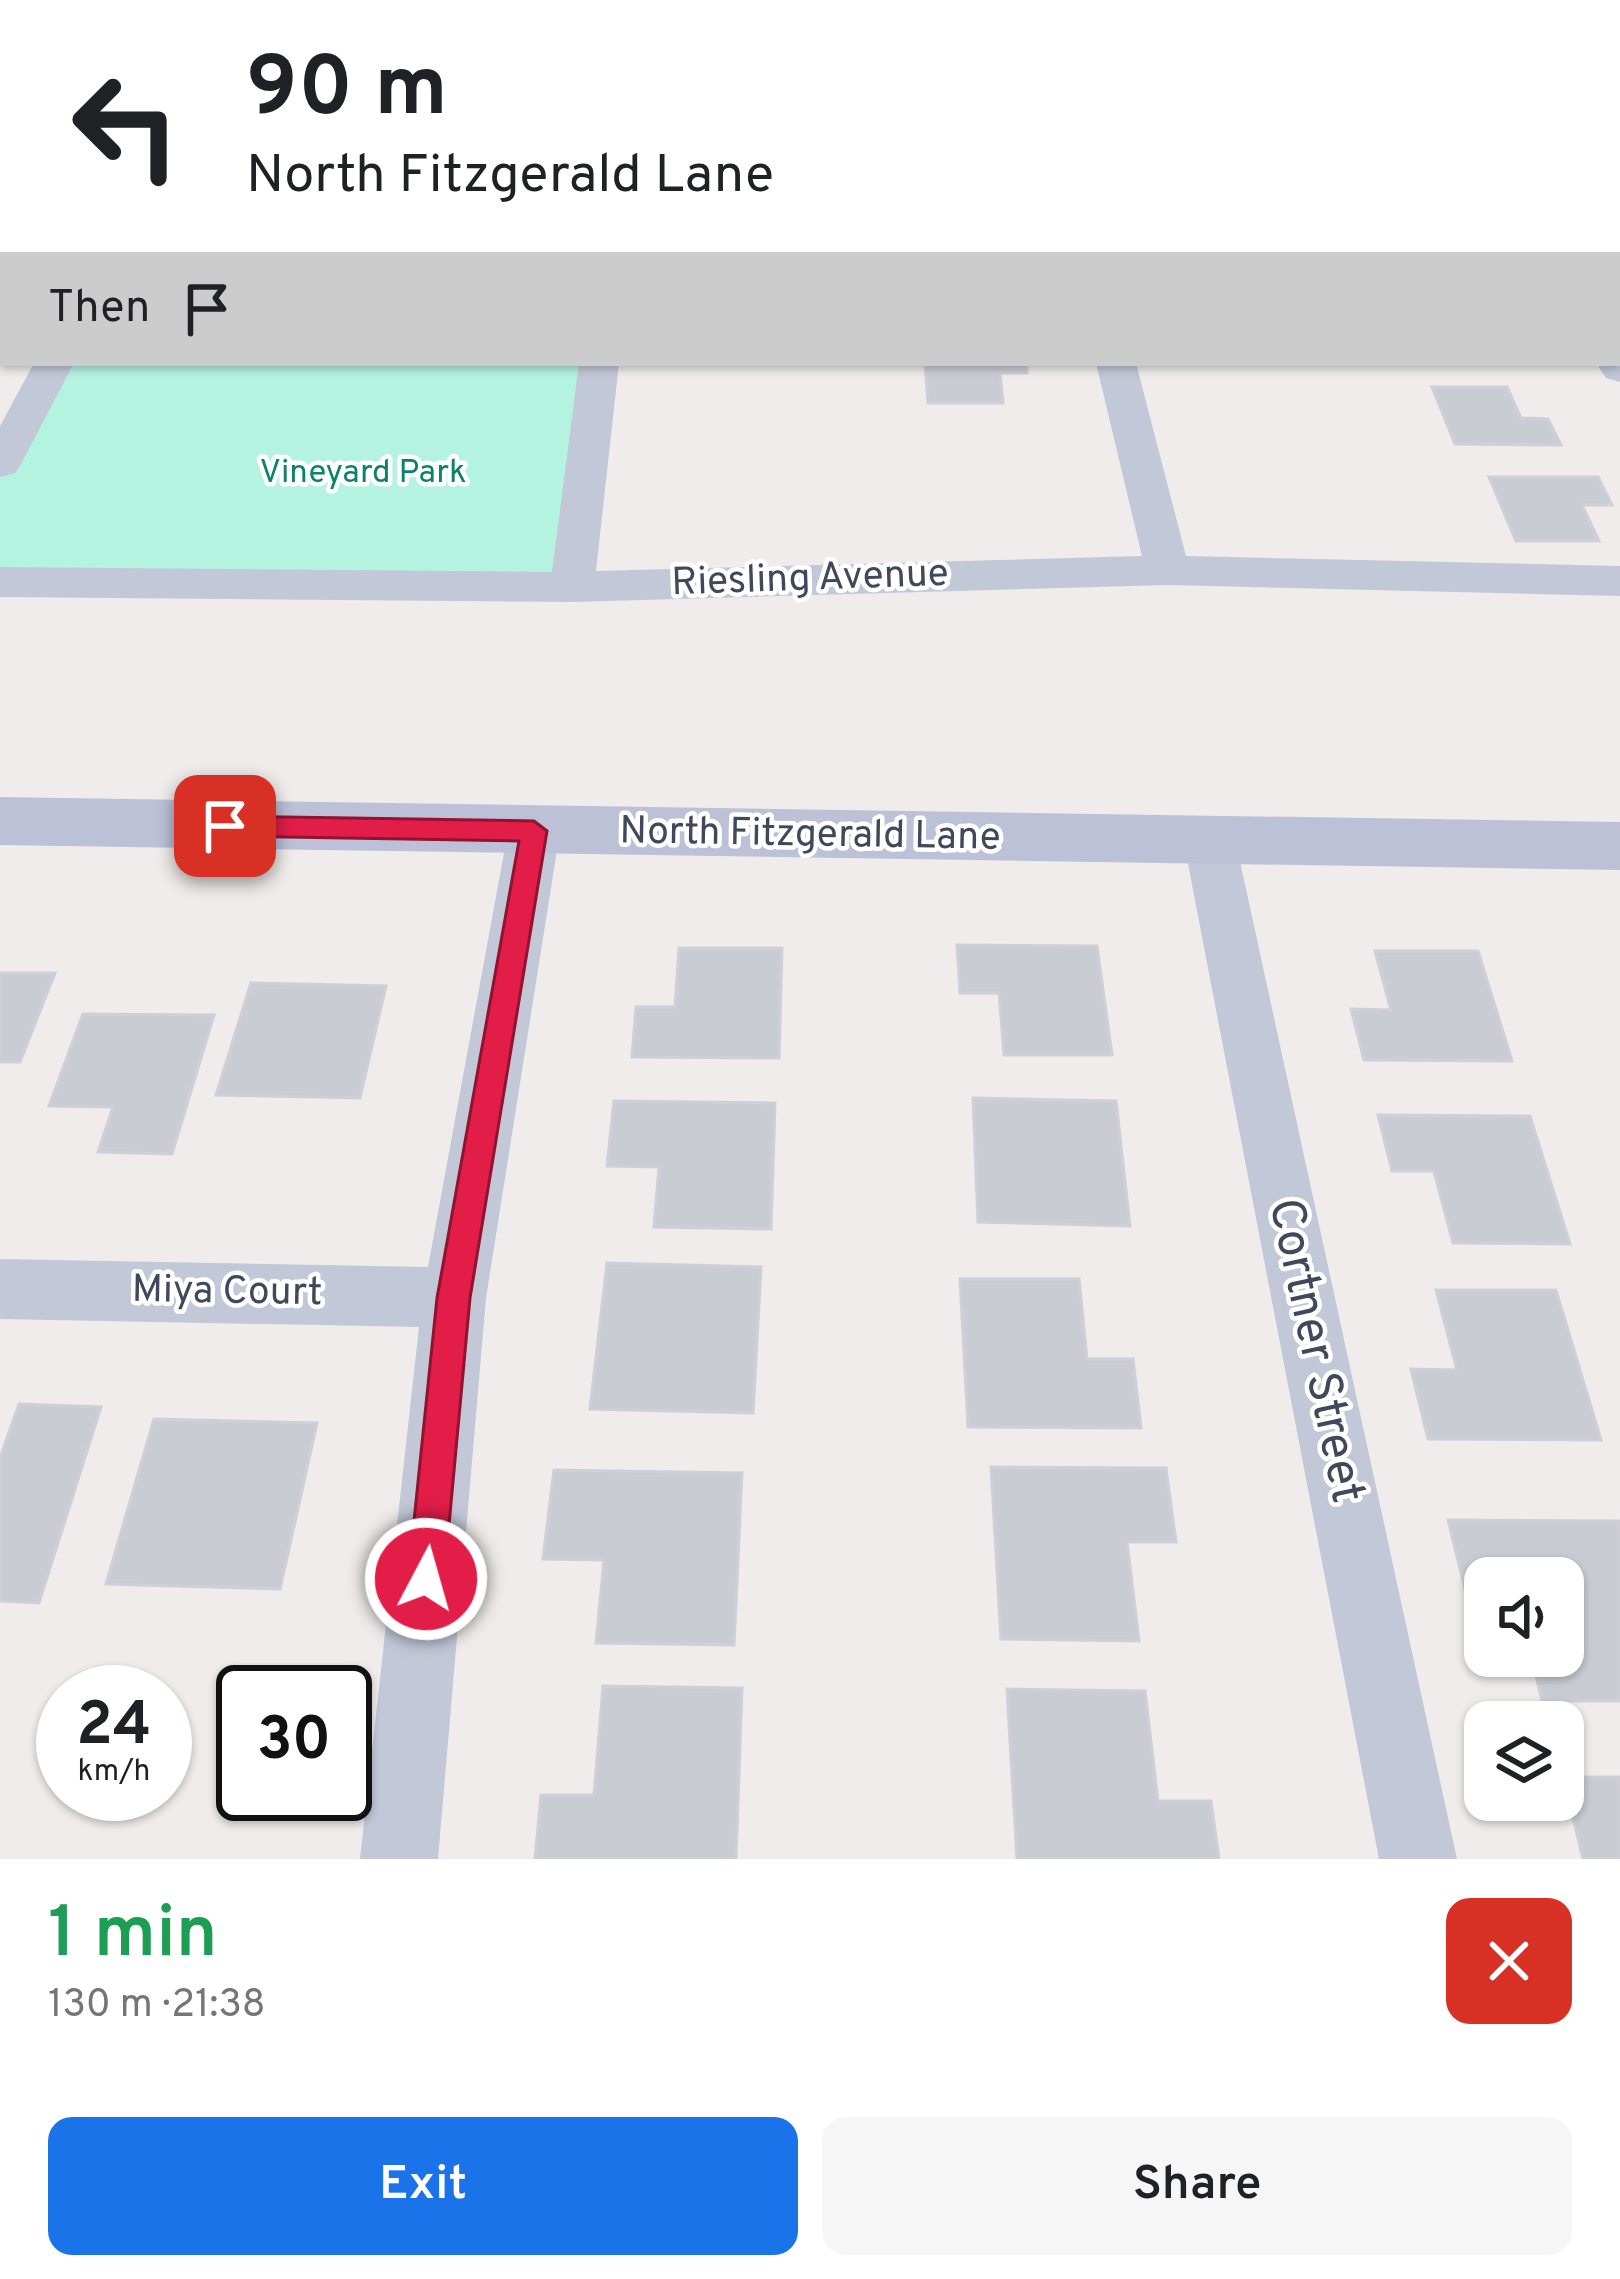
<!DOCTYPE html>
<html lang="en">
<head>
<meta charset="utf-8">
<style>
  body { margin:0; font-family:Overpass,sans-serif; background:#f6f6f6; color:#202124; height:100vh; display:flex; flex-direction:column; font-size:45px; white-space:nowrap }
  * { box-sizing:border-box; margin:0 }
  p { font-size:39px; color:#757577 }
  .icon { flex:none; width:66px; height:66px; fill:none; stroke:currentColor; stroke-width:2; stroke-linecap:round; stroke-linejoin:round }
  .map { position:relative; height:1859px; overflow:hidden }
  .sheet { display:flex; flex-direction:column; background:#fff; flex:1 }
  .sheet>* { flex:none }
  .hud { position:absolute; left:0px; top:0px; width:1620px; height:366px; box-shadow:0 3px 9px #0004; background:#fff; color:#202124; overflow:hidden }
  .controls { position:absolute; left:1464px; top:1557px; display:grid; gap:24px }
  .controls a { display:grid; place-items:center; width:120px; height:120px; border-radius:24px; background:#fff; box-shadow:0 3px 9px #0004; font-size:60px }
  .speed { position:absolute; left:36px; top:1665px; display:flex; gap:24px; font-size:60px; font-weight:700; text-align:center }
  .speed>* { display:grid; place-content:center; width:156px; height:156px; border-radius:50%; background:#fff; box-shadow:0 3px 9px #0004; line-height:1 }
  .speed small { font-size:30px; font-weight:400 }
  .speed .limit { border:6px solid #111; border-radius:18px; background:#fff; color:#111 }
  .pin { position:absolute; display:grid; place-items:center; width:102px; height:102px; color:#fff; margin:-51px; border-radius:24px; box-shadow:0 6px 18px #0006 }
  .me { position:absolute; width:132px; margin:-66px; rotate:6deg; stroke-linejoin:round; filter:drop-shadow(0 0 9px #0008) }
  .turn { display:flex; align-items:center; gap:42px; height:252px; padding:0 48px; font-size:54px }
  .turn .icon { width:156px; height:156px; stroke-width:2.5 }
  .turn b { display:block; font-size:84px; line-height:102px }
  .then { display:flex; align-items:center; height:114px; padding:0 48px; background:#0003; gap:24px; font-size:45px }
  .round { display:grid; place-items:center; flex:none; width:126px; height:126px; border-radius:24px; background:#f6f6f6 }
  .headline { display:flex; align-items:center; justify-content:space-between; height:204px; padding:0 48px }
  h1 { font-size:72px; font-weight:600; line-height:90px; color:#1e9e55 }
  .action { display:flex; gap:24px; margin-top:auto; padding:24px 48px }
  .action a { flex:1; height:138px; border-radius:24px; background:#1a73e8; color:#fff; font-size:48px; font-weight:600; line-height:138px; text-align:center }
  .action a+a { background:#f6f6f6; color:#202124 }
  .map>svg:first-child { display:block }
</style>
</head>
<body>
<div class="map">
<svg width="1620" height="1859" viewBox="0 0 1620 1859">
  <rect width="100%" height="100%" fill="#efeceb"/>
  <path fill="#b3f3df" d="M 54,363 L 598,363 L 572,587 L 0,582 L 0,464 Z"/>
  <path fill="#caccd4" stroke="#cfcfd8" stroke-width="3" d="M 925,363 L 1026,363 L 1027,373 L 1000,373 L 1003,403 L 928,403 Z
    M 1432,387 L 1507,387 L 1521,418 L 1548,419 L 1561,445 L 1455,444 Z
    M 1489,477 L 1598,477 L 1612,505 L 1582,505 L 1599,541 L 1516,541 Z
    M 957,945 L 1097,946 L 1112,1055 L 1004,1055 L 999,993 L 960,993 Z
    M 679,948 L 782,948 L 779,1058 L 632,1057 L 636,1007 L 675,1007 Z
    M 1375,951 L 1478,951 L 1512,1061 L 1364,1060 L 1351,1009 L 1391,1010 Z
    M 0,973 L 55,973 L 20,1062 L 0,1062 Z
    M 251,983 L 386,986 L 360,1098 L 216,1095 Z
    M 83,1014 L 214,1015 L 172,1154 L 98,1152 L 113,1107 L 49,1106 Z
    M 973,1098 L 1116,1101 L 1130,1226 L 978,1222 Z
    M 614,1101 L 775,1103 L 771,1229 L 654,1227 L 659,1167 L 607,1166 Z
    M 1378,1115 L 1530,1116 L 1570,1244 L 1453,1243 L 1434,1171 L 1392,1171 Z
    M 607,1263 L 761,1267 L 753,1413 L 590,1409 Z
    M 960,1279 L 1079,1279 L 1087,1359 L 1133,1359 L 1141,1428 L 968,1427 Z
    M 1436,1290 L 1556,1290 L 1601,1440 L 1428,1439 L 1411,1369 L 1457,1370 Z
    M 19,1404 L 101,1407 L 39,1603 L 0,1601 L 0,1458 Z
    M 154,1419 L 317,1423 L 280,1589 L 106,1584 Z
    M 991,1467 L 1166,1468 L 1176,1542 L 1127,1542 L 1139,1641 L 1001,1639 Z
    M 554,1470 L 742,1473 L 734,1645 L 596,1643 L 604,1560 L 543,1559 Z
    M 1448,1520 L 1620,1521 L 1620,1701 L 1542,1701 L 1531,1656 L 1563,1656 L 1563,1578 L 1485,1578 L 1485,1598 L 1467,1597 Z
    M 603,1686 L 742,1688 L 736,1859 L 535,1859 L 541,1795 L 594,1795 Z
    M 1007,1689 L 1145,1691 L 1158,1801 L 1211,1801 L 1219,1859 L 1017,1859 Z
    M 1563,1777 L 1620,1777 L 1620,1859 L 1583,1859 Z"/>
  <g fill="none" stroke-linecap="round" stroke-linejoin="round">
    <path fill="#c3c8d8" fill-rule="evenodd" d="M 241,0 L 271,0 L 239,3 Z
      M 621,0 L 651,0 L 651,3 L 621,3 Z
      M 1011,0 L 1041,0 L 1041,3 L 1011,3 Z
      M 1392,0 L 1422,0 L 1424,3 L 1394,3 Z
      M 1617,352 L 1620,352 L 1620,382 L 1606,378 L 1596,363 L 1617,363 Z
      M 34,363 L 74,363 L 21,464 L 15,473 L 0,477 L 0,426 Z
      M 579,363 L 619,363 L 596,571 L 1142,556 L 1096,363 L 1136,363 L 1186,556 L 1620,566 L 1620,596 L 1167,585 L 572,602 L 0,597 L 0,567 L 552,572 Z
      M 534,811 L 552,817 L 560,831 L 486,1298 L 438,1859 L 360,1859 L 419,1327 L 0,1319 L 0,1259 L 428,1267 L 508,831 L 516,817 Z
      M 1210,823 L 1228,829 L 1236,843 L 1457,1859 L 1379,1859 L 1184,843 L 1192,829 Z"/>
    <path fill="#bcc1d8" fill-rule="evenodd" d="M 0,797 L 1620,822 L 1620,870 L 0,845 Z"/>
  </g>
  <path fill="#e11d48" stroke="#92132f" stroke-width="3" d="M 225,816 L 534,821 L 547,831 L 470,1298 L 444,1579 L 439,1591 L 426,1597 L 414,1591 L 408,1579 L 437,1298 L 519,841 L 225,836 L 212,826 Z"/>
  <g text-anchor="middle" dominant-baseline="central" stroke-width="9" stroke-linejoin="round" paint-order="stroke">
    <g font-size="33" fill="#0d826a" stroke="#fff">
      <text x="363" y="474">Vineyard Park</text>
    </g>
    <g font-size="39" fill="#42485b" stroke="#fff">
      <text transform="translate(810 580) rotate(-2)">Riesling Avenue</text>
      <text transform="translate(810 836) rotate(1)">North Fitzgerald Lane</text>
      <text transform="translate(227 1293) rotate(1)">Miya Court</text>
    </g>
    <g font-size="48" fill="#42485b" stroke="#fff">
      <text transform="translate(1314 1351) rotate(78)">Cortner Street</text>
    </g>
  </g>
</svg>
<div class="controls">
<a><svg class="icon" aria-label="sound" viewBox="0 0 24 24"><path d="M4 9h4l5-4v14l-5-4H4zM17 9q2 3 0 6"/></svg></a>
<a><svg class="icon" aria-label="layers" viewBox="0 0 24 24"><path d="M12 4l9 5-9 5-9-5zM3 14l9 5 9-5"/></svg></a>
</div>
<div class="speed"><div>24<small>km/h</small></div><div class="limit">30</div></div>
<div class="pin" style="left:225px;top:826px;background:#d93025"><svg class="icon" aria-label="arrive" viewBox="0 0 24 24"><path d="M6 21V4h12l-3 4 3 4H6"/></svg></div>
<svg class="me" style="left:426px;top:1579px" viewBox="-20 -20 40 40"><circle r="17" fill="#e11d48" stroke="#fff" stroke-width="3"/><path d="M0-11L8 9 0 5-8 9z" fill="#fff"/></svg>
<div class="hud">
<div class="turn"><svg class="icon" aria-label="left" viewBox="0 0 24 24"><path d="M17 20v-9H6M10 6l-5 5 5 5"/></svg><div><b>90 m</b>North Fitzgerald Lane</div></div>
<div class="then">Then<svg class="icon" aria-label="arrive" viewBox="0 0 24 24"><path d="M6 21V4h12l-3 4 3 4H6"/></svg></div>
</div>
</div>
<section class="sheet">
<div class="headline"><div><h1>1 min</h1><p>130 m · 21:38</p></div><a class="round" style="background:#d93025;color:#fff"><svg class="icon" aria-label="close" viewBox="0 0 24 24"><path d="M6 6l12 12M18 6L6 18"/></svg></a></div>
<div class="action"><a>Exit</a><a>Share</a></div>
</section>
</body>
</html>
